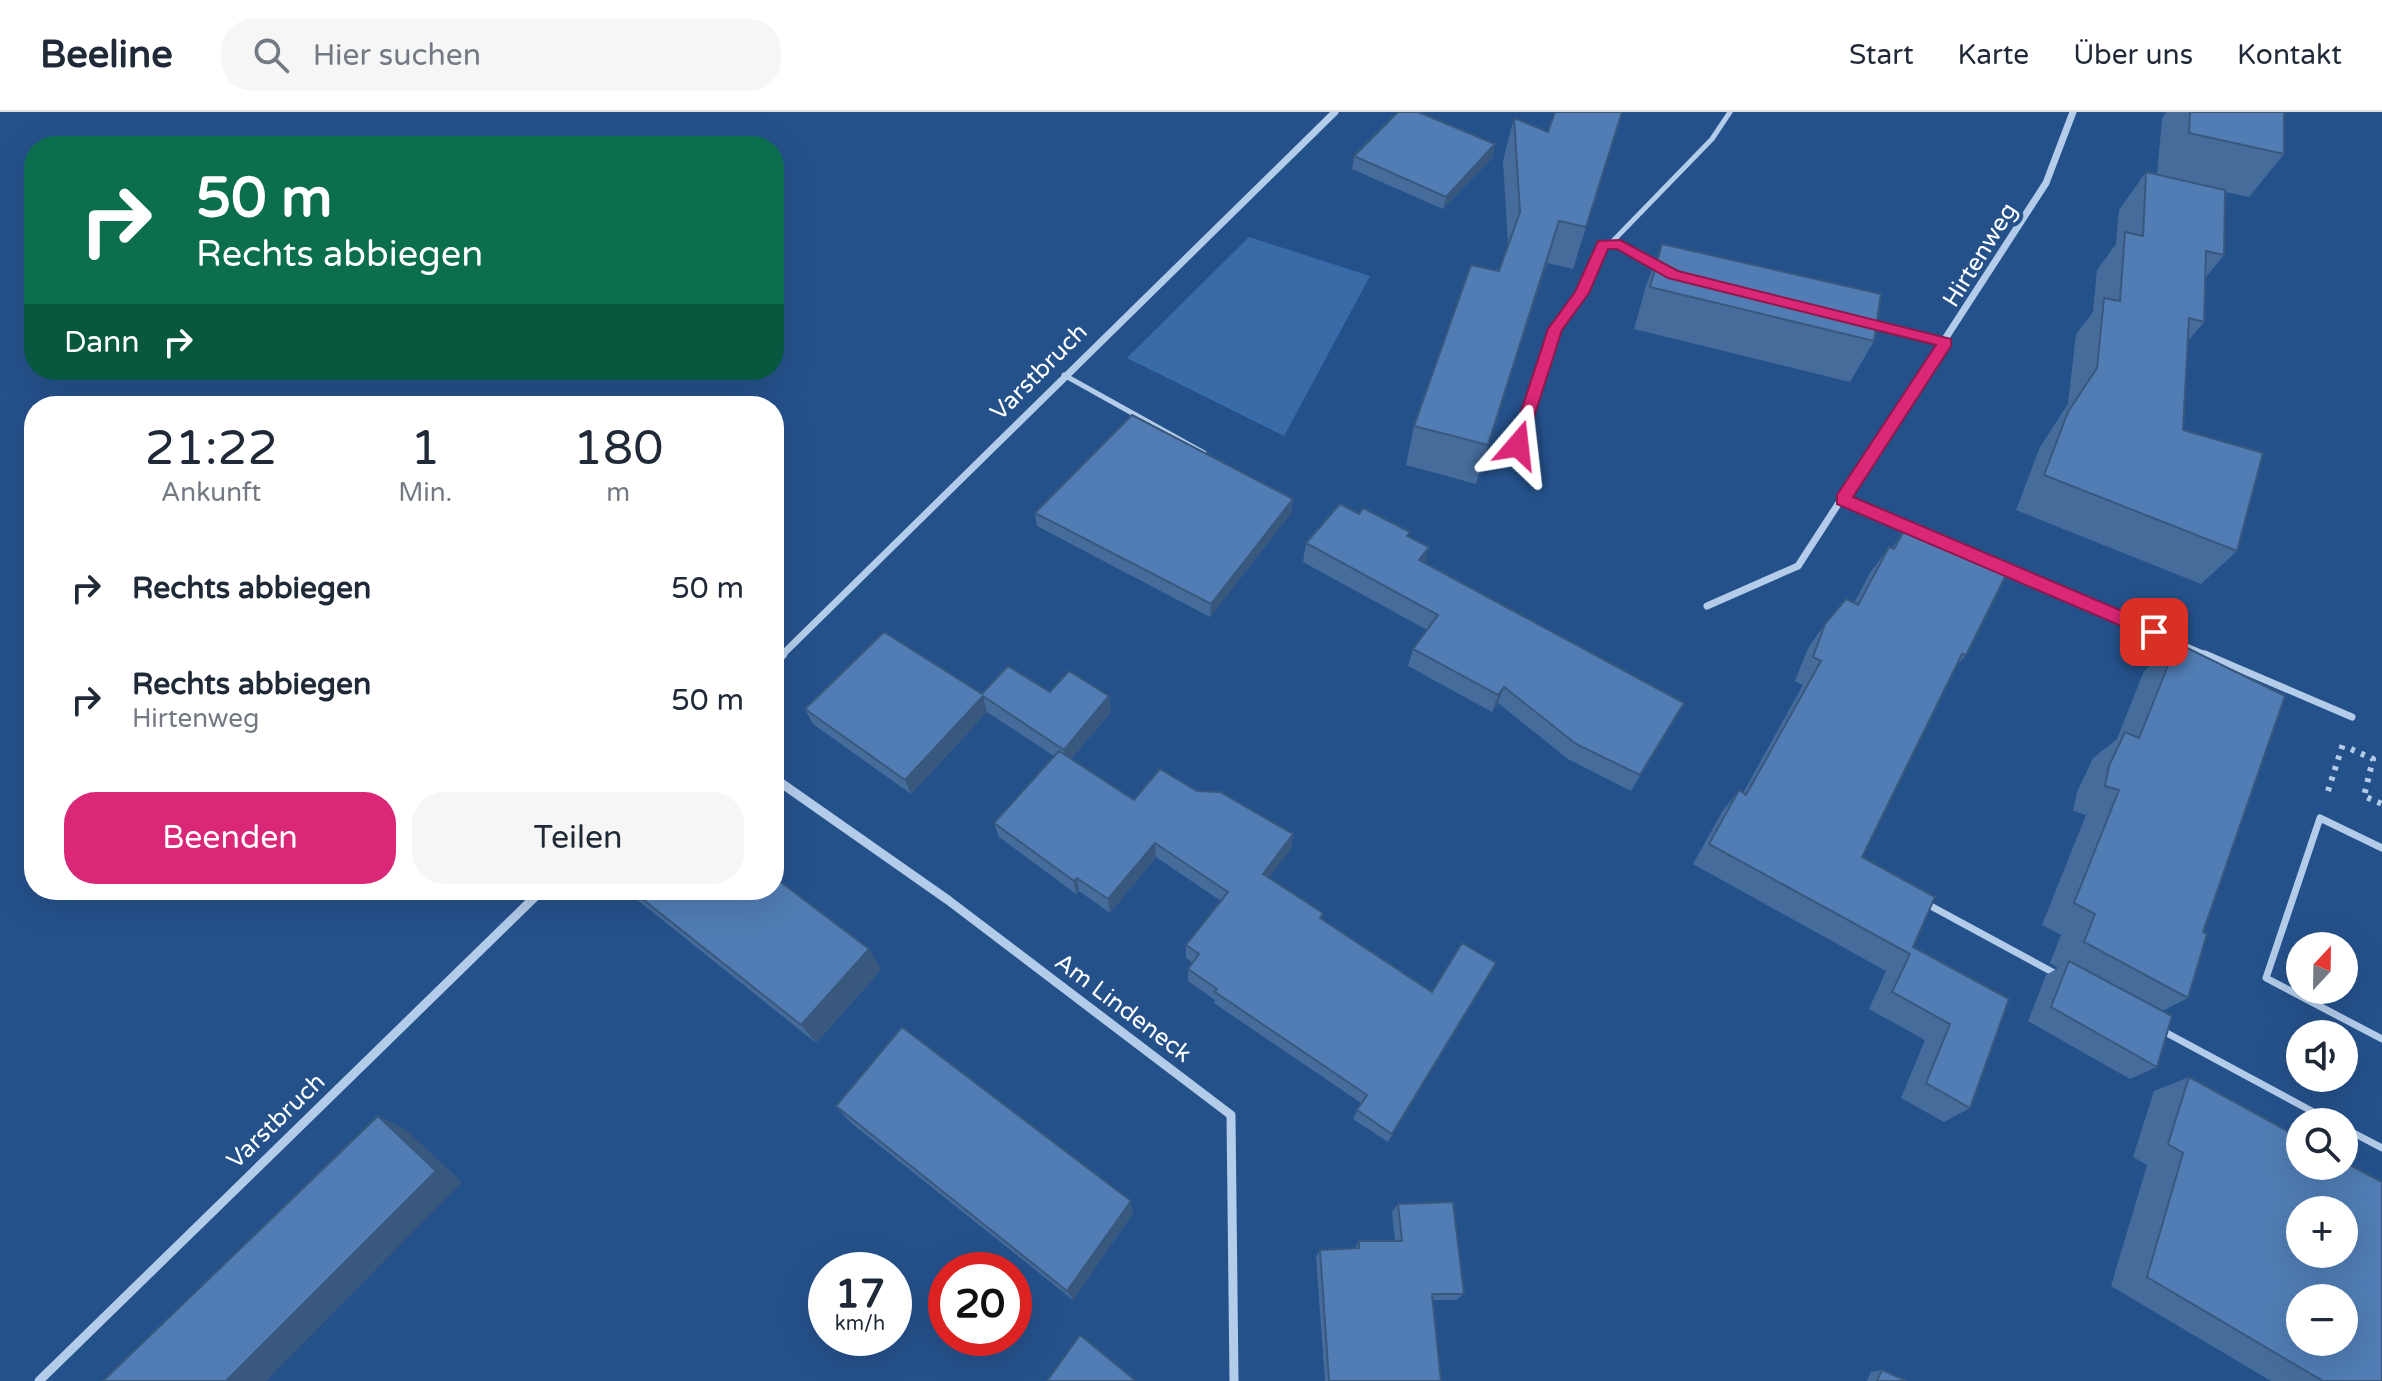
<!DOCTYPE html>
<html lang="de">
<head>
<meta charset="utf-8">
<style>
  body { margin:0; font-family:"Varela Round",sans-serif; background:#f6f6f7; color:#1f2937; height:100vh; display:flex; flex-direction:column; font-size:30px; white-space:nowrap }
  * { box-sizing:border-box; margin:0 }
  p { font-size:26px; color:#747a83 }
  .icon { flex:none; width:44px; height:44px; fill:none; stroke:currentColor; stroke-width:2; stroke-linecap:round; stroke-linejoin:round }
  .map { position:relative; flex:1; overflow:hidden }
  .side { position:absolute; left:24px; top:284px; width:760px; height:504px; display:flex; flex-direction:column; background:#fff; border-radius:32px; box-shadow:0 8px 32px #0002 }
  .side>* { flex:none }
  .guide { position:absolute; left:24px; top:24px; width:760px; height:244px; border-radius:32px; box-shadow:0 8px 32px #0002; background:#0b6e4f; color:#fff; overflow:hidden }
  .needle { width:52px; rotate:22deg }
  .fabs { position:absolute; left:2286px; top:820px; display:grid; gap:16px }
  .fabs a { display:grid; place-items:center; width:72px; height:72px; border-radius:50%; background:#fff; box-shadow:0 8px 32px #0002; font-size:40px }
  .speed { position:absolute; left:808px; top:1140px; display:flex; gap:16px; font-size:40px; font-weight:700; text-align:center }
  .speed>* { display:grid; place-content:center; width:104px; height:104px; border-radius:50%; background:#fff; box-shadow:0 8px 32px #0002; line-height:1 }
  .speed small { font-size:20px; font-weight:400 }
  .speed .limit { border:12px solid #d22; background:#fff; color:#111 }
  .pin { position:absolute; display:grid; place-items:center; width:68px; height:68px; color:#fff; margin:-34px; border-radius:16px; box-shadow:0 4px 12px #0006 }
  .me { position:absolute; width:88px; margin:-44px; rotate:17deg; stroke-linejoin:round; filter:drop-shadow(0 0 6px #0008) }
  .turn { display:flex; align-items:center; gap:28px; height:168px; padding:0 40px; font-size:36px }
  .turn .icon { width:104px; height:104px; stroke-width:2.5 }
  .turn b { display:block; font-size:56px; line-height:68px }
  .then { display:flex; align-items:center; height:76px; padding:0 40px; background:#0003; gap:16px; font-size:30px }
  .eta { display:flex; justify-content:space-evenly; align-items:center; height:136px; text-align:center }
  .eta b { font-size:48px; font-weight:600; line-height:56px }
  .action { display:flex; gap:16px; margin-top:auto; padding:16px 40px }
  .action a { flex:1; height:92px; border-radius:32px; background:#db2777; color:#fff; font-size:32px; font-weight:600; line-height:92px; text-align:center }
  .action a+a { background:#f6f6f7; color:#1f2937 }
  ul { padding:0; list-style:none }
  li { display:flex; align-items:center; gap:24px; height:112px; padding:0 40px }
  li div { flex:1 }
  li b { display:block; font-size:30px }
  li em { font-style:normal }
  header { display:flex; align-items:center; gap:48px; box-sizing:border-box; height:112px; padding:0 40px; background:#fff; border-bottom:2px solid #e0e1e3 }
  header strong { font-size:38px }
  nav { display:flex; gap:44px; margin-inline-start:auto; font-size:28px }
  .search { width:560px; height:72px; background:#f6f6f7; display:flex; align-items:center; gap:20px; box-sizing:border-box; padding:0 28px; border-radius:32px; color:#747a83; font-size:30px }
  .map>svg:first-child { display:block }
</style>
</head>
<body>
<header>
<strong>Beeline</strong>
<div class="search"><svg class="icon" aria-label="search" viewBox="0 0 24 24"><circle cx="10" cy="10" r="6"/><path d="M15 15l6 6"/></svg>Hier suchen</div>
<nav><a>Start</a><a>Karte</a><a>Über uns</a><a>Kontakt</a></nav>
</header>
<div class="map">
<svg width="2382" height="1269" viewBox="0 0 2382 1269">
  <rect width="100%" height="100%" fill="#25518b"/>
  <path fill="#396ba8" d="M 1249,125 L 1370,164 L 1284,324 L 1127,246 Z"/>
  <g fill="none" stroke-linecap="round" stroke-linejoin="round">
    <path stroke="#b3ccea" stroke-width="6" stroke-dasharray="4 7" stroke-linecap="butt" d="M 2351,637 L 2373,647 L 2364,684 L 2382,692
      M 2328,679 L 2343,632"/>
    <path stroke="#b3ccea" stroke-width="5" d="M 1611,131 L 1712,27 L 1730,0
      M 1869,211 L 1946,230
      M 1064,263 L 1204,341
      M 1518,333 L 1550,227 L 1581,181 L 1603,132 L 1620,133 L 1661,156
      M 1842,387 L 2210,544"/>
    <path stroke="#b3ccea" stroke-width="7" d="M 2205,542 L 2352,605
      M 2382,736 L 2320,706 L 2266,866 L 2382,927
      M 1927,792 L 2058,863
      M 2163,919 L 2332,1010
      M 2344,1016 L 2382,1036"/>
    <path stroke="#b3ccea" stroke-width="7" d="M 1707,494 L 1798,454 L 2046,71 L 2073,0
      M 781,544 L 1335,0"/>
    <path stroke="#b3ccea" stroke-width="9" d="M 774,551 L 783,542
      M 774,666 L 948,788 L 1231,1003 L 1234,1269
      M 39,1269 L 542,778"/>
  </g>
  <path fill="#466c9b" d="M 1622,0 L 1573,157 L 1547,151 L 1476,372 L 1406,353 L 1414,314 L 1499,159 L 1508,132 L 1503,49 L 1514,6 L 1548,20 Z
    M 2166,0 L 2284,0 L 2284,42 L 2249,85 L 2225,80 L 2224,143 L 2206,165 L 2204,210 L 2188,229 L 2183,318 L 2237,439 L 2201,472 L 2016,398 L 2040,335 L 2068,292 L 2076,222 L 2093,200 L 2097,158 L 2116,132 L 2119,98 L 2146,60 L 2157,63 L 2162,7 Z
    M 1354,44 L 1493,45 L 1443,97 L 1352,57 Z
    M 1662,132 L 1874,229 L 1850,270 L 1634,217 L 1646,174 Z
    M 1293,387 L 1291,401 L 1210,505 L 1037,414 L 1035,401 Z
    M 1905,417 L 1966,543 L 1956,554 L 1862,745 L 1913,835 L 2009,887 L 1970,996 L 1944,1010 L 1901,986 L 1925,928 L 1869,897 L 1886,859 L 1693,752 L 1722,700 L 1739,678 L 1743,681 L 1803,573 L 1795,569 L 1808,536 L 1825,512 L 1854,491 L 1870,461 L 1889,435 L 1892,436 Z
    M 1409,425 L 1429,435 L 1425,451 L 1684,591 L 1631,679 L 1568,647 L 1498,591 L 1492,600 L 1408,554 L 1413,537 L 1427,518 L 1303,450 L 1306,431 Z
    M 2177,531 L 2203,820 L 2188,886 L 2162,899 L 2157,955 L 2130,967 L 2028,909 L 2046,863 L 2058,856 L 2050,851 L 2061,823 L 2042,813 L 2086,703 L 2073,699 L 2077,680 L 2093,646 L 2117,627 L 2144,559 Z
    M 1050,580 L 1109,584 L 1111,600 L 1071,647 L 1134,688 L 1197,679 L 1293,722 L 1291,737 L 1268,766 L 1323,801 L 1322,807 L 1432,880 L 1496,851 L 1388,1030 L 1353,1007 L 1361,991 L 1214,891 L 1215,888 L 1188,869 L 1188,857 L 1193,851 L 1186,846 L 1186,833 L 1221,789 L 1156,745 L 1110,801 L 1079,779 L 1076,782 L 999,725 L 994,711 L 1054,644 L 987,600 L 911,682 L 813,612 L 805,597 L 982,582 Z
    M 625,778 L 774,778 L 869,837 L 881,858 L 816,931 Z
    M 2189,965 L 2382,1269 L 2271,1269 L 2111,1174 L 2147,1053 L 2133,1045 L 2154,979 Z
    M 836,994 L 1133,1101 L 1073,1188 L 850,1010 Z
    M 1398,1092 L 1464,1182 L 1456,1188 L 1432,1188 L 1441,1269 L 1325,1269 L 1316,1145 L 1320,1138 L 1355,1136 L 1359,1129 L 1395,1129 L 1392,1100 Z
    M 1882,1258 L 1907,1269 L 1867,1269 L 1871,1260 Z"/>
  <path fill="#39587e" d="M 1495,32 L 1493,45 L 1443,97 L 1446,85 Z
    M 1559,109 L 1547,151 L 1476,372 L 1488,333 Z
    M 1293,387 L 1291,401 L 1210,505 L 1211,492 Z
    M 1429,435 L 1425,454 L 1419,448 Z
    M 1504,575 L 1498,591 L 1492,600 L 1498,583 Z
    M 983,584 L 987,600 L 911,682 L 905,668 Z
    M 1109,584 L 1111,600 L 1066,653 L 1064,638 Z
    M 1293,722 L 1291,737 L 1261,776 L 1263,762 Z
    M 1155,731 L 1156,745 L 1110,801 L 1108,787 Z
    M 1077,766 L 1079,779 L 1076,782 L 1074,769 Z
    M 869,837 L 881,858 L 816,931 L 801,913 Z
    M 378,1004 L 405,1017 L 462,1070 L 266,1269 L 226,1269 Z
    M 1131,1089 L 1133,1101 L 1073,1188 L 1067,1179 Z"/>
  <path fill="#517db4" stroke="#39587e" stroke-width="2" fill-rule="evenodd" d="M 1398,0 L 1418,0 L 1495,32 L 1446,85 L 1354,44 Z
    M 1555,0 L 1622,0 L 1586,115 L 1559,109 L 1488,333 L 1414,314 L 1471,153 L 1499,159 L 1520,100 L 1514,6 L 1548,20 Z
    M 2190,0 L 2284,0 L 2284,42 L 2189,21 Z
    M 2146,60 L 2225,78 L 2224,143 L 2206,139 L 2204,210 L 2189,206 L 2183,318 L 2263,341 L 2237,439 L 2044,363 L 2068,300 L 2097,256 L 2104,186 L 2120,189 L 2125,120 L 2143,124 Z
    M 1662,132 L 1881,182 L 1874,229 L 1650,175 Z
    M 1132,303 L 1293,387 L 1211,492 L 1035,401 Z
    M 1340,392 L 1359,402 L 1363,396 L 1410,420 L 1407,424 L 1429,435 L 1419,448 L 1684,591 L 1640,663 L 1576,632 L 1504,575 L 1498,583 L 1413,537 L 1438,503 L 1306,431 Z
    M 1905,417 L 2006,463 L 1966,543 L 1962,542 L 1862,745 L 1935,785 L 1913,835 L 2009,887 L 1970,996 L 1926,971 L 1950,912 L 1892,880 L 1910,842 L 1709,732 L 1739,678 L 1746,683 L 1821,549 L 1813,545 L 1825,512 L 1846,487 L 1858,493 L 1889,435 L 1894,437 Z
    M 884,520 L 982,582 L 1008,554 L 1050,580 L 1069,559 L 1109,584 L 1064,638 L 983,584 L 905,668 L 805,597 Z
    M 2177,531 L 2285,584 L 2203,820 L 2207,822 L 2188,886 L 2084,830 L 2095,802 L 2074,791 L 2119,678 L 2105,674 L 2109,654 L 2125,620 L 2139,626 Z
    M 1059,639 L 1134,688 L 1160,657 L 1197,679 L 1220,680 L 1293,722 L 1263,762 L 1323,801 L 1320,806 L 1432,880 L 1462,831 L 1496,851 L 1392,1022 L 1357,998 L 1367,983 L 1215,880 L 1217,877 L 1188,857 L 1199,842 L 1186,833 L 1228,780 L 1155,731 L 1108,787 L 1077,766 L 1074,769 L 994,711 Z
    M 774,765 L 869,837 L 801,913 L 631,778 L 774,778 Z
    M 2069,849 L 2172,904 L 2157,955 L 2051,895 Z
    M 902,915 L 1131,1089 L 1067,1179 L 836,994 Z
    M 2189,965 L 2300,1026 L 2300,1054 L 2344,1054 L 2344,1050 L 2382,1070 L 2382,1269 L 2323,1269 L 2147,1165 L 2183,1041 L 2168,1032 ZM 2300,1098 L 2344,1098 L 2344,1142 L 2300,1142 ZM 2300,1186 L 2344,1186 L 2344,1230 L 2300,1230 Z
    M 378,1004 L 436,1059 L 226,1269 L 103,1269 Z
    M 1453,1090 L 1464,1182 L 1432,1182 L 1441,1269 L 1329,1269 L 1320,1138 L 1359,1136 L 1359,1129 L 1402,1129 L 1398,1092 Z
    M 1080,1223 L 1136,1269 L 1047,1269 Z
    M 1882,1258 L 1907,1269 L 1877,1269 Z"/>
  <path fill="#db2777" stroke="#8e194d" stroke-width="2" d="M 1620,128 L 1678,159 L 1951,227 L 1951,234 L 1853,385 L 2160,515 L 2162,520 L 2160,525 L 2147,525 L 1837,392 L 1837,383 L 1936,233 L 1668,166 L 1617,137 L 1608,137 L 1589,181 L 1562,218 L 1525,333 L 1523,337 L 1512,337 L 1510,333 L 1548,217 L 1575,180 L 1598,129 Z"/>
  <g text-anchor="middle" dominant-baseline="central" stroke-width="8" stroke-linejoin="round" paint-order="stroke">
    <g font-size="24" fill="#fff" stroke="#25518b">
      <text transform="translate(1980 143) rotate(-58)">Hirtenweg</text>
      <text transform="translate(1039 260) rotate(-45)">Varstbruch</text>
      <text transform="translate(1123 896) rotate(37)">Am Lindeneck</text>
      <text transform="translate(276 1009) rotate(-44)">Varstbruch</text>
    </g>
  </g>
</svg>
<div class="fabs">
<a><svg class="needle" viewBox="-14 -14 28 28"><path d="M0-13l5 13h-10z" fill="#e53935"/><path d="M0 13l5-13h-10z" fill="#747a83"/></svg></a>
<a><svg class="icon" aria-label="sound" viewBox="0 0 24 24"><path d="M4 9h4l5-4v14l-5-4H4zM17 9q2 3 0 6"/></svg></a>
<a><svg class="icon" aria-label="search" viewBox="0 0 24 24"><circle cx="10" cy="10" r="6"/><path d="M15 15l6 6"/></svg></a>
<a>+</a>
<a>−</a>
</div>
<div class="speed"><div>17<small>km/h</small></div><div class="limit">20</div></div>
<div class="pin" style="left:2154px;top:520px;background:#d93025"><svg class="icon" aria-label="arrive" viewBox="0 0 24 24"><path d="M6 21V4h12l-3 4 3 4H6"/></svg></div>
<svg class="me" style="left:1518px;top:333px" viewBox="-20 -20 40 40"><path d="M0-17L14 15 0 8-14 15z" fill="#db2777" stroke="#fff" stroke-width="4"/></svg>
<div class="guide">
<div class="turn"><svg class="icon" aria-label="right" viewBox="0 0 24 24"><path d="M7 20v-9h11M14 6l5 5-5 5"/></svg><div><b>50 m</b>Rechts abbiegen</div></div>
<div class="then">Dann<svg class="icon" aria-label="right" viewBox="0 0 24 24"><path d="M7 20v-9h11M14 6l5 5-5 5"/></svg></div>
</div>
<section class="side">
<div class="eta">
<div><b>21:22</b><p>Ankunft</p></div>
<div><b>1</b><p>Min.</p></div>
<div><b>180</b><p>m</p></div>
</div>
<ul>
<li><svg class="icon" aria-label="right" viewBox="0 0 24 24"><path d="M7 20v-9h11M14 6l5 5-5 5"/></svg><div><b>Rechts abbiegen</b></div><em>50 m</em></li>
<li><svg class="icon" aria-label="right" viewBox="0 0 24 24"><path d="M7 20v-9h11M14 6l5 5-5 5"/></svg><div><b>Rechts abbiegen</b><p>Hirtenweg</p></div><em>50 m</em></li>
</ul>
<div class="action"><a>Beenden</a><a>Teilen</a></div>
</section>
</div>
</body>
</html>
